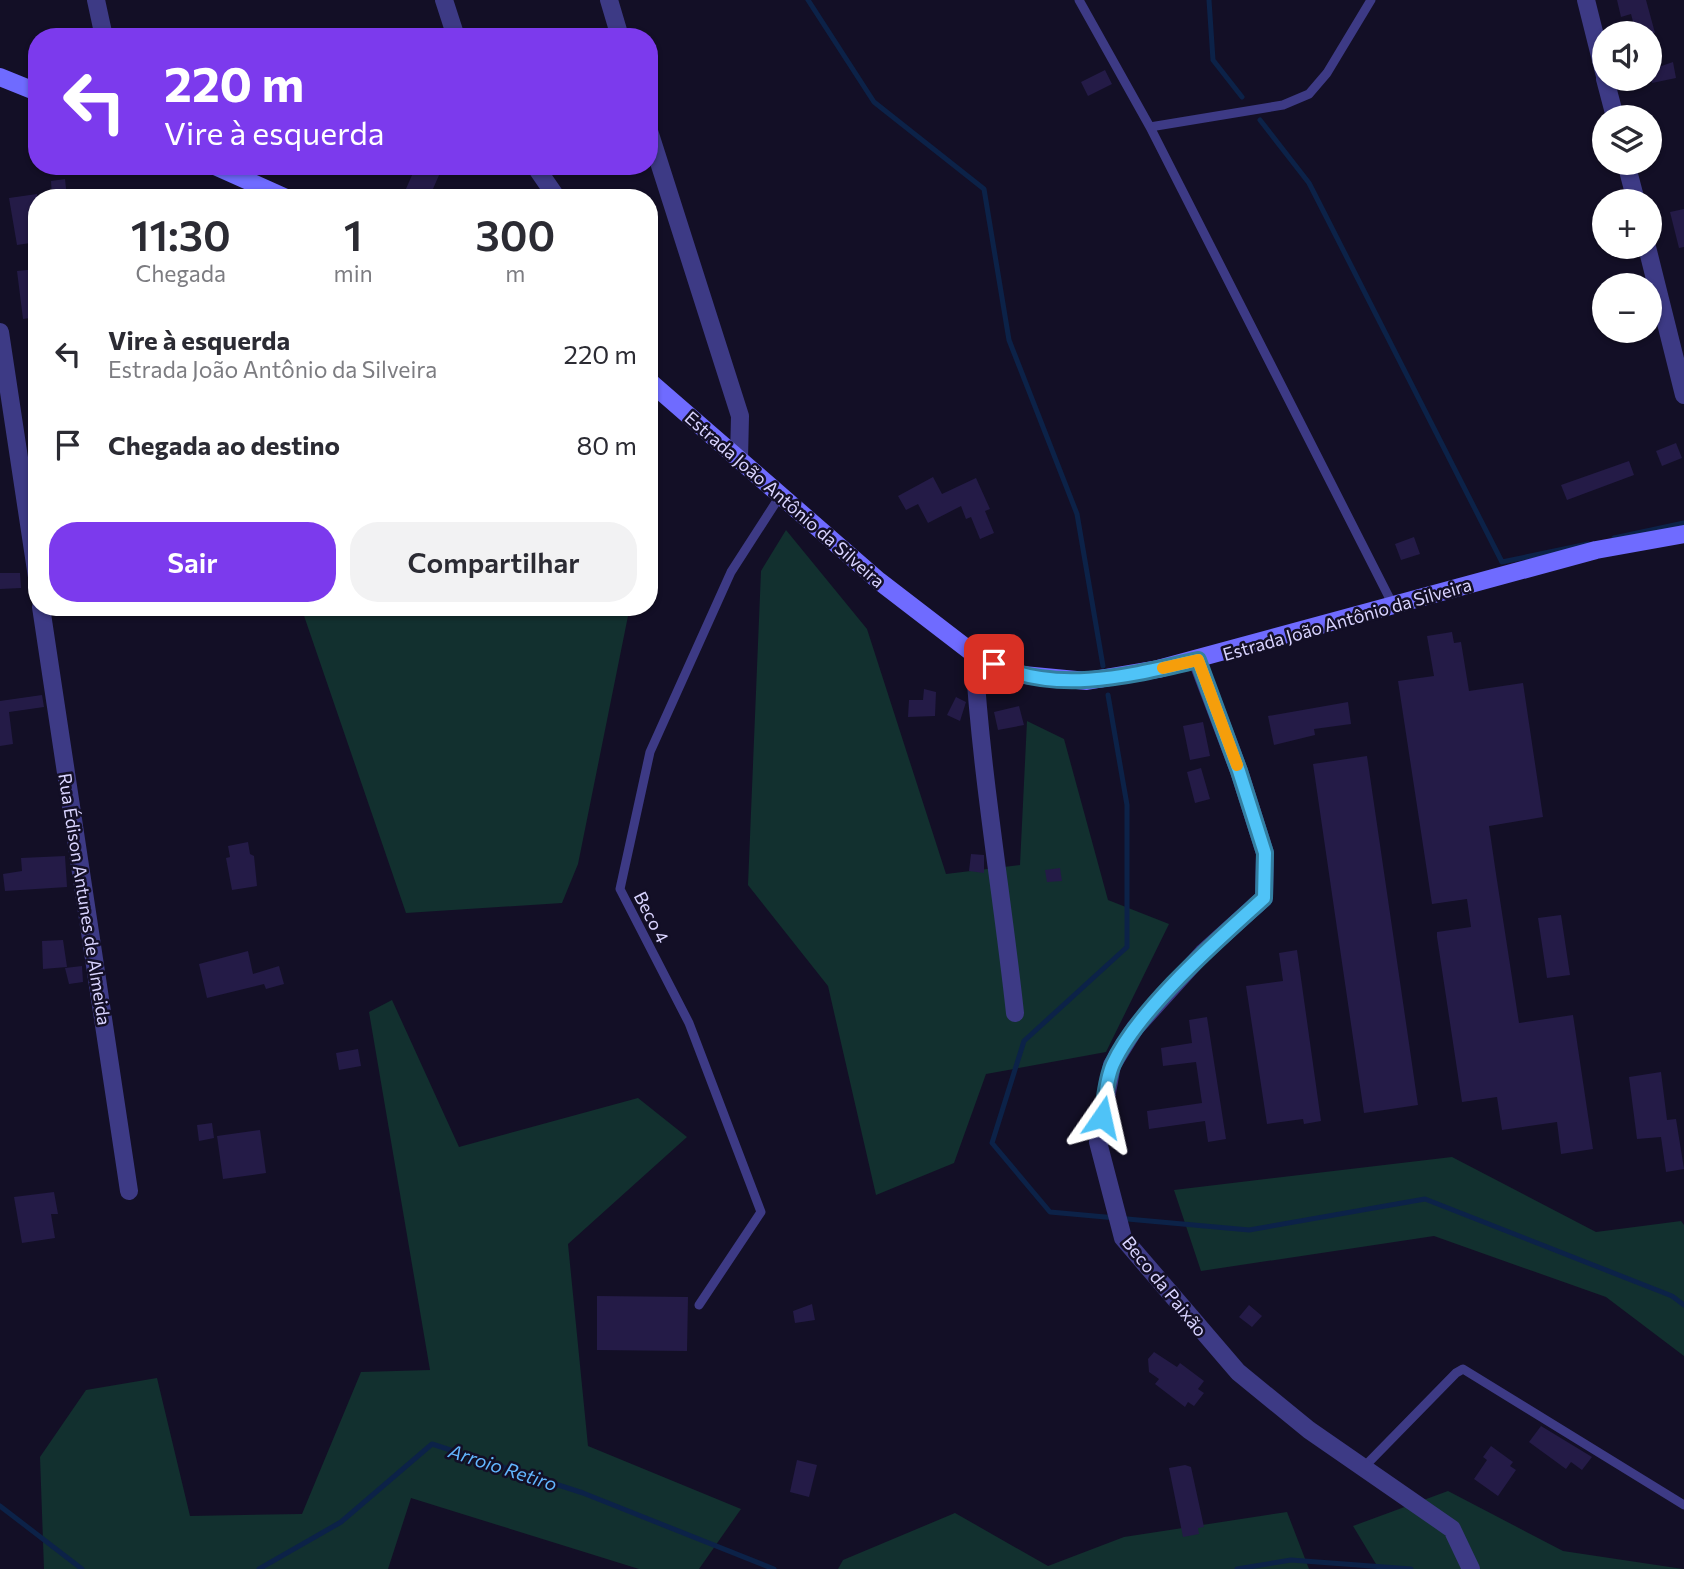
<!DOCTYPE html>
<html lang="pt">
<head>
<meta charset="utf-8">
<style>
  body { margin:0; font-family:Commissioner,sans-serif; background:#f2f2f3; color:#2b2b33; height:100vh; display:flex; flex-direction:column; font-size:26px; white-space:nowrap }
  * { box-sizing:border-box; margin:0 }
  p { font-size:23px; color:#7c7c81 }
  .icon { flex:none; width:38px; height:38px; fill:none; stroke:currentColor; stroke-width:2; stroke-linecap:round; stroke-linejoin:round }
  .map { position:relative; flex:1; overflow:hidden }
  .details { position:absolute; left:28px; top:189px; width:630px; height:427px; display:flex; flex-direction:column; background:#fff; border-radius:28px; box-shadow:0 2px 5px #0004 }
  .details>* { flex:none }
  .top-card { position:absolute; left:28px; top:28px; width:630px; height:147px; border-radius:28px; box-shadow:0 2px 5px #0004; background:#7c3aed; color:#fff; overflow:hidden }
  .controls { position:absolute; left:1592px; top:21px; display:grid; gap:14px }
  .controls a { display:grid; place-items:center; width:70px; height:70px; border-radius:50%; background:#fff; box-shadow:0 2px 5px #0004; font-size:35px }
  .pin { position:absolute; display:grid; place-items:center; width:60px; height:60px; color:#fff; margin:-30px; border-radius:14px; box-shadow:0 4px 10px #0006 }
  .me { position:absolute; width:77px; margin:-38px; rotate:11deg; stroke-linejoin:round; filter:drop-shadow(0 0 5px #0008) }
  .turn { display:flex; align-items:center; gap:24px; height:147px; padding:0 21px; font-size:32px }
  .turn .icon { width:91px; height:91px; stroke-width:2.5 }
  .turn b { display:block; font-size:49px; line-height:60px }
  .eta { display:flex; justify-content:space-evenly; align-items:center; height:119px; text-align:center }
  .eta b { font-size:42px; font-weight:600; line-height:49px }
  .cta { display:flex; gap:14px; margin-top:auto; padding:14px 21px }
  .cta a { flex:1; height:80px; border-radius:28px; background:#7c3aed; color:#fff; font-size:28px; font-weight:600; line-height:80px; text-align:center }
  .cta a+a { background:#f2f2f3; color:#2b2b33 }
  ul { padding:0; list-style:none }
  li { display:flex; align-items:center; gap:21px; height:91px; padding:0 21px }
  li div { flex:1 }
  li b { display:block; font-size:26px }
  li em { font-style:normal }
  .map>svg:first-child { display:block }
</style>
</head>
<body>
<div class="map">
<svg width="1684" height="1569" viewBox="0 0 1684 1569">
  <rect width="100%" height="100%" fill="#130f26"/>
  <path fill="#12302f" d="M 786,530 L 867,629 L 946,874 L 1020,865 L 1027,721 L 1064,739 L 1108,900 L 1169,924 L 1106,1052 L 986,1074 L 954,1163 L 876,1195 L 828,986 L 748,885 L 761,571 Z
    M 301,607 L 610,607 L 629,611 L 578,864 L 562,903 L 406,913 Z
    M 392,1000 L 459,1147 L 638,1098 L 687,1137 L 568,1244 L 588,1446 L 741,1509 L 699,1569 L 639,1569 L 411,1498 L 388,1569 L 44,1569 L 40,1457 L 86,1390 L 157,1378 L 190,1516 L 302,1514 L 361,1372 L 430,1370 L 369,1012 Z
    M 1452,1157 L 1596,1232 L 1681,1221 L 1684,1225 L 1684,1356 L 1606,1297 L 1434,1236 L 1201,1271 L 1174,1190 Z
    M 1448,1491 L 1563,1551 L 1683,1569 L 1379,1569 L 1353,1526 Z
    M 1287,1512 L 1309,1569 L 838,1569 L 843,1560 L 955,1513 L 1048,1566 L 1124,1537 Z"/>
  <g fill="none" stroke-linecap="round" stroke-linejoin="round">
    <path stroke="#0c2248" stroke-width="5" d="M 808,0 L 874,102 L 984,189 L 1009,340 L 1077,514 L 1103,666
      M 1209,0 L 1213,60 L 1242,97
      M 1260,120 L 1309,183 L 1502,562 L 1588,544
      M 1614,538 L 1684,523
      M 1108,695 L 1127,805 L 1127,947 L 1024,1041 L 992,1143 L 1050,1212 L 1249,1230 L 1425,1199 L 1672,1296 L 1684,1305
      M 0,1506 L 82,1569
      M 259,1569 L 341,1522 L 432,1444 L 583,1493 L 774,1569
      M 1237,1569 L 1291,1560 L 1411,1569"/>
  </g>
  <path fill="#241b47" d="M 1617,0 L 1646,0 L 1655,33 L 1636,33 L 1631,14 L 1621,17 Z
    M 1673,62 L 1676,78 L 1652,83 L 1650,70 Z
    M 1105,70 L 1112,84 L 1088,96 L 1081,82 Z
    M 416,166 L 443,166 L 429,198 L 402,198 Z
    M 65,179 L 67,198 L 52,198 L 51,181 Z
    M 37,194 L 37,242 L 17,245 L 9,198 Z
    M 1684,209 L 1684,247 L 1679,248 L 1670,212 Z
    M 37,269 L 37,317 L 23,319 L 17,271 Z
    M 1676,443 L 1682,458 L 1662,466 L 1656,451 Z
    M 1629,461 L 1634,475 L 1567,500 L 1561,485 Z
    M 933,477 L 942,494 L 976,478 L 990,509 L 985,511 L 994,533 L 980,539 L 971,517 L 966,519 L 961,506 L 928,523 L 918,504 L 906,510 L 898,496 Z
    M 1414,537 L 1420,554 L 1401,560 L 1395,544 Z
    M 0,573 L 20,573 L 21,588 L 0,589 Z
    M 1452,632 L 1454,643 L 1461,642 L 1469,691 L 1523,683 L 1543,817 L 1489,826 L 1496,874 L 1519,1023 L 1573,1015 L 1593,1149 L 1561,1154 L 1557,1122 L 1502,1130 L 1497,1097 L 1462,1102 L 1437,937 L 1437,932 L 1471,927 L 1467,899 L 1432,904 L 1398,681 L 1434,676 L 1427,636 Z
    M 924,689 L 936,692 L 935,716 L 908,717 L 909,700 L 923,700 Z
    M 42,695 L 44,707 L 9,712 L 13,744 L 0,746 L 0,701 Z
    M 956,697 L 966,702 L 960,721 L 947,715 Z
    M 1348,702 L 1351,724 L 1314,729 L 1315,735 L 1274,745 L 1268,716 Z
    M 1019,706 L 1024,725 L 998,730 L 994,712 Z
    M 1203,722 L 1210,756 L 1190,760 L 1183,726 Z
    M 1367,756 L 1418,1105 L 1364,1113 L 1313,764 Z
    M 1201,768 L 1210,799 L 1195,803 L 1187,772 Z
    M 248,842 L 250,854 L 254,856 L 257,886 L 232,890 L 226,858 L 230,857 L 228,846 Z
    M 971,854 L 984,855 L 984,873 L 969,871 Z
    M 65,856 L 67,887 L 5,891 L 3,874 L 22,871 L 21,858 Z
    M 1060,868 L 1062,881 L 1047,882 L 1045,870 Z
    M 1561,915 L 1570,975 L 1547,978 L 1538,918 Z
    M 63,940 L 67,967 L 43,969 L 42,941 Z
    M 1297,950 L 1321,1121 L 1304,1124 L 1303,1119 L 1267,1124 L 1246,986 L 1283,981 L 1279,953 Z
    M 248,951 L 253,974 L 279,966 L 284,984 L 266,989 L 264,984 L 207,998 L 199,964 Z
    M 82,966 L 83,982 L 69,984 L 65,968 Z
    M 1207,1017 L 1226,1139 L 1208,1142 L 1205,1121 L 1149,1129 L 1147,1111 L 1202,1103 L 1196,1062 L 1163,1066 L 1161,1048 L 1192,1043 L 1189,1020 Z
    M 358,1049 L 361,1066 L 339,1070 L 336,1053 Z
    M 1661,1072 L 1667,1120 L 1676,1119 L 1684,1169 L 1666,1172 L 1661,1137 L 1637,1139 L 1629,1077 Z
    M 212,1123 L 214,1138 L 199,1141 L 197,1125 Z
    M 260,1130 L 266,1173 L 223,1179 L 217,1136 Z
    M 54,1192 L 58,1214 L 51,1214 L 55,1238 L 22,1243 L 14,1197 Z
    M 597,1296 L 688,1297 L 687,1351 L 597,1350 Z
    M 812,1304 L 815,1320 L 795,1323 L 793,1311 Z
    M 1249,1305 L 1262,1316 L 1252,1327 L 1239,1317 Z
    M 1154,1352 L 1177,1367 L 1180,1363 L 1204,1381 L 1198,1389 L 1204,1393 L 1194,1406 L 1188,1402 L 1185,1407 L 1155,1384 L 1159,1379 L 1149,1372 L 1148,1359 Z
    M 1541,1426 L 1592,1457 L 1582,1470 L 1571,1462 L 1566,1469 L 1529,1442 Z
    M 1491,1446 L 1513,1462 L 1510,1466 L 1516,1470 L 1498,1496 L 1474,1479 L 1487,1460 L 1483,1457 Z
    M 797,1460 L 817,1465 L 809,1497 L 790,1492 Z
    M 1185,1465 L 1191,1467 L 1204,1527 L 1198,1528 L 1199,1534 L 1183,1537 L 1169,1468 Z"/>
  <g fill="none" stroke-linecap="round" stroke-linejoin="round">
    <path stroke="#3d3a85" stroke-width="9" d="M 1079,0 L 1150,127 L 1393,605
      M 1150,127 L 1283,105 L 1309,94 L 1327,73 L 1371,0
      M 699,1305 L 761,1212 L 689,1023 L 620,889 L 650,752 L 731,572 L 780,496
      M 1364,1467 L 1456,1373 L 1463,1369 L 1684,1505"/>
    <path stroke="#3d3a85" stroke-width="18" d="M 96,0 L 104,37
      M 444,0 L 456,37
      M 609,0 L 620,37
      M 1586,0 L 1605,76
      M 1605,79 L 1615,117
      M 649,131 L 740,416 L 739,459
      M 1626,163 L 1636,201
      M 535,166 L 557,198
      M 1647,247 L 1684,395
      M 0,332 L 37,577
      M 41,607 L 129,1191
      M 974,654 C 981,774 1002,893 1015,1013
      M 1197,660 L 1239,771 L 1265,853 L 1264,898 L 1203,953 L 1135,1028 L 1112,1065 L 1098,1142 L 1123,1238 L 1238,1372 L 1309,1430 L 1452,1529 L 1471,1569"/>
    <path stroke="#6f6bff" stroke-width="18" d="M 0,77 L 37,92
      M 215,166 L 286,198
      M 649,381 L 879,581 L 974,654 L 1014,674 L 1087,681 L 1158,669 L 1596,550 L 1684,534"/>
  </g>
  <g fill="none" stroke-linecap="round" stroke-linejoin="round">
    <g stroke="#337fa1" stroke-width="18">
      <path id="route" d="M 994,664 C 1057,695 1132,675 1198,660 L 1239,771 L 1265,853 L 1264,898 C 1219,939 1138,1009 1113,1064 C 1106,1079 1105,1100 1102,1117"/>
    </g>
    <use href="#route" stroke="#4fc3f7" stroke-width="12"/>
    <path stroke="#f59e0b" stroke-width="12" d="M 1163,668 L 1198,660 L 1237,765"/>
  </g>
  <g text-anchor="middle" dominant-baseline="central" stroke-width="5" stroke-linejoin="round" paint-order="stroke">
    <g font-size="18" fill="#d9d4ff" stroke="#130f26">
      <text transform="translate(785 499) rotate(41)">Estrada João Antônio da Silveira</text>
      <text transform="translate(1347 619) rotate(-16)">Estrada João Antônio da Silveira</text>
      <text transform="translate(85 899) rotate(81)">Rua Édison Antunes de Almeida</text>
      <text transform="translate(652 917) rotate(63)">Beco 4</text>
      <text transform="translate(1165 1286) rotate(51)">Beco da Paixão</text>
    </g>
    <g font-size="19" font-style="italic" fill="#62b6ff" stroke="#130f26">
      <text transform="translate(503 1467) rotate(18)">Arroio Retiro</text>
    </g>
  </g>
</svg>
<div class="controls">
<a><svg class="icon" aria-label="sound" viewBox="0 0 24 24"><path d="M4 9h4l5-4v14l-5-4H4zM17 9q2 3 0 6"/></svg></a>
<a><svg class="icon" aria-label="layers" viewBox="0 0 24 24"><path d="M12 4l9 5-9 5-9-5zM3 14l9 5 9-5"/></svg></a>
<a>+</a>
<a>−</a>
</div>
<div class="pin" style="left:994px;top:664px;background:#d93025"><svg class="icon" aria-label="arrive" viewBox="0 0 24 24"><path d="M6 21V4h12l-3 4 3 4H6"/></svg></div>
<svg class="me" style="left:1102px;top:1117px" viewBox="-20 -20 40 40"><path d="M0-17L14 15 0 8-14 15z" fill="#4fc3f7" stroke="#fff" stroke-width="4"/></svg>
<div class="top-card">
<div class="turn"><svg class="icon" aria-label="left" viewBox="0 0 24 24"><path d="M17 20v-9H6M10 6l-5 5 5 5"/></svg><div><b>220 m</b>Vire à esquerda</div></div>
</div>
<section class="details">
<div class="eta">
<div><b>11:30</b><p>Chegada</p></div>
<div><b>1</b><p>min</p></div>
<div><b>300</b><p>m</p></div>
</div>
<ul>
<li><svg class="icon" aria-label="left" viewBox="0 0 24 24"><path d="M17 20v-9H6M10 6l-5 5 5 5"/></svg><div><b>Vire à esquerda</b><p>Estrada João Antônio da Silveira</p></div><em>220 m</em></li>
<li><svg class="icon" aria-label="arrive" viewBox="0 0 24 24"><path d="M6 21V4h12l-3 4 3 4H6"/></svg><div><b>Chegada ao destino</b></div><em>80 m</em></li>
</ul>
<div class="cta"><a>Sair</a><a>Compartilhar</a></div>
</section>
</div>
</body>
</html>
